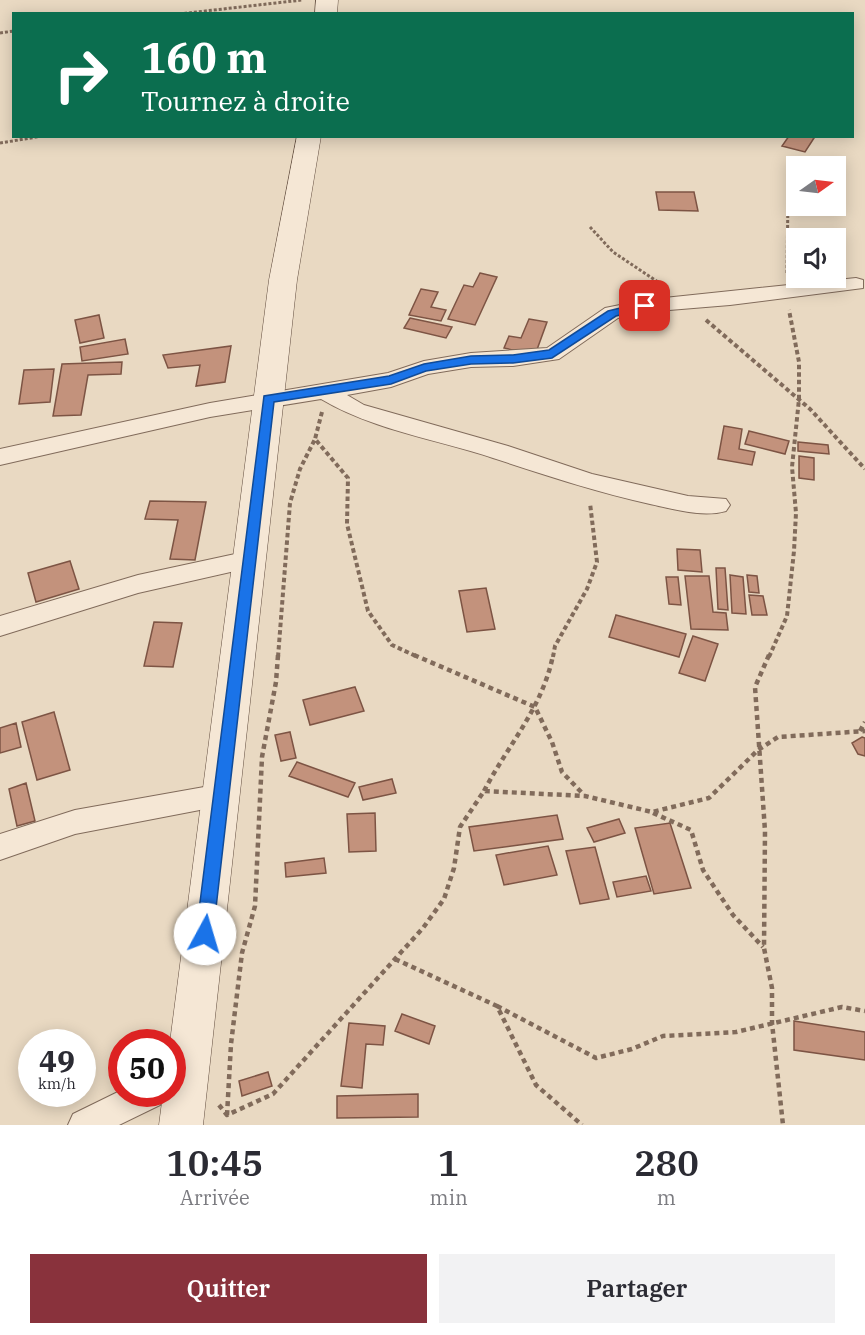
<!DOCTYPE html>
<html lang="fr">
<head>
<meta charset="utf-8">
<style>
  body { margin:0; font-family:"IBM Plex Serif",serif; background:#f2f2f3; color:#2b2b33; height:100vh; display:flex; flex-direction:column; font-size:22px; white-space:nowrap }
  * { box-sizing:border-box; margin:0 }
  p { font-size:20px; color:#7c7c81 }
  .icon { flex:none; width:33px; height:33px; fill:none; stroke:currentColor; stroke-width:2; stroke-linecap:round; stroke-linejoin:round }
  .map { position:relative; height:1125px; overflow:hidden }
  .details { display:flex; flex-direction:column; background:#fff; flex:1 }
  .details>* { flex:none }
  .banner { position:absolute; left:12px; top:12px; width:842px; height:126px; border-radius:0px; box-shadow:0 3px 15px #0003; background:#0b6e4f; color:#fff; overflow:hidden }
  .needle { width:39px; rotate:76deg }
  .buttons { position:absolute; left:786px; top:156px; display:grid; gap:12px }
  .buttons a { display:grid; place-items:center; width:60px; height:60px; border-radius:0px; background:#fff; box-shadow:0 3px 15px #0003; font-size:30px }
  .speed { position:absolute; left:18px; top:1029px; display:flex; gap:12px; font-size:30px; font-weight:700; text-align:center }
  .speed>* { display:grid; place-content:center; width:78px; height:78px; border-radius:50%; background:#fff; box-shadow:0 3px 15px #0003; line-height:1 }
  .speed small { font-size:15px; font-weight:400 }
  .speed .limit { border:9px solid #d22; background:#fff; color:#111 }
  .pin { position:absolute; display:grid; place-items:center; width:51px; height:51px; color:#fff; margin:-26px; border-radius:12px; box-shadow:0 3px 9px #0006 }
  .me { position:absolute; width:66px; margin:-33px; rotate:6deg; stroke-linejoin:round; filter:drop-shadow(0 0 4px #0008) }
  .turn { display:flex; align-items:center; gap:21px; height:126px; padding:0 30px; font-size:27px }
  .turn .icon { width:78px; height:78px; stroke-width:2.5 }
  .turn b { display:block; font-size:42px; line-height:51px }
  .eta { display:flex; justify-content:space-evenly; align-items:center; height:102px; text-align:center }
  .eta b { font-size:36px; font-weight:600; line-height:42px }
  .primary-button { display:flex; gap:12px; margin-top:auto; padding:12px 30px }
  .primary-button a { flex:1; height:69px; border-radius:0px; background:#89323c; color:#fff; font-size:24px; font-weight:600; line-height:69px; text-align:center }
  .primary-button a+a { background:#f2f2f3; color:#2b2b33 }
  .map>svg:first-child { display:block }
</style>
</head>
<body>
<div class="map">
<svg width="865" height="1125" viewBox="0 0 865 1125">
  <rect width="100%" height="100%" fill="#e9d9c2"/>
  <path fill="#c3927c" stroke="#7d5444" stroke-width="1.5" d="M 789,136 L 809,136 L 814,138 L 805,152 L 782,146 Z
    M 656,192 L 694,192 L 698,211 L 659,210 Z
    M 480,273 L 497,277 L 475,325 L 448,319 L 464,285 L 473,287 Z
    M 421,289 L 438,292 L 431,307 L 446,310 L 441,321 L 409,315 Z
    M 99,315 L 104,338 L 80,343 L 75,320 Z
    M 410,318 L 452,327 L 446,338 L 404,328 Z
    M 529,319 L 547,322 L 535,355 L 504,348 L 509,336 L 521,338 Z
    M 125,339 L 128,354 L 82,361 L 80,347 Z
    M 231,346 L 225,382 L 196,386 L 200,365 L 168,368 L 163,355 Z
    M 122,362 L 121,374 L 88,375 L 81,415 L 53,416 L 62,364 Z
    M 54,369 L 50,402 L 19,404 L 24,370 Z
    M 724,426 L 742,429 L 739,449 L 755,452 L 752,465 L 718,459 Z
    M 749,431 L 789,441 L 785,454 L 745,444 Z
    M 798,442 L 828,445 L 829,454 L 798,451 Z
    M 799,456 L 814,458 L 814,480 L 799,478 Z
    M 150,501 L 206,502 L 195,560 L 170,559 L 178,520 L 145,519 Z
    M 677,549 L 700,550 L 702,572 L 678,570 Z
    M 70,561 L 79,589 L 36,602 L 28,573 Z
    M 716,568 L 725,568 L 728,610 L 718,609 Z
    M 730,575 L 743,577 L 746,614 L 732,613 Z
    M 747,575 L 757,576 L 759,593 L 749,592 Z
    M 685,576 L 709,576 L 713,612 L 726,613 L 728,630 L 691,629 Z
    M 666,577 L 678,577 L 681,605 L 669,604 Z
    M 486,588 L 495,629 L 467,632 L 459,591 Z
    M 749,595 L 763,596 L 767,615 L 752,615 Z
    M 616,615 L 686,634 L 679,657 L 609,637 Z
    M 154,622 L 182,623 L 173,667 L 144,666 Z
    M 693,636 L 718,644 L 705,681 L 679,673 Z
    M 355,687 L 364,711 L 310,725 L 303,700 Z
    M 54,712 L 70,770 L 37,780 L 22,722 Z
    M 16,723 L 21,747 L 0,753 L 0,728 Z
    M 290,732 L 296,758 L 281,761 L 275,735 Z
    M 862,737 L 865,738 L 865,756 L 858,754 L 852,743 Z
    M 297,762 L 355,783 L 348,797 L 289,776 Z
    M 392,779 L 396,793 L 363,800 L 359,787 Z
    M 26,783 L 35,821 L 17,826 L 9,789 Z
    M 375,813 L 376,851 L 349,852 L 347,814 Z
    M 557,815 L 563,839 L 474,851 L 469,827 Z
    M 619,819 L 625,833 L 594,842 L 587,828 Z
    M 670,823 L 691,888 L 654,894 L 635,828 Z
    M 548,846 L 557,875 L 504,885 L 496,855 Z
    M 595,847 L 609,899 L 580,904 L 566,851 Z
    M 324,858 L 326,873 L 286,877 L 285,863 Z
    M 646,876 L 651,891 L 617,897 L 613,882 Z
    M 402,1014 L 435,1026 L 429,1044 L 395,1031 Z
    M 794,1021 L 865,1032 L 865,1060 L 794,1050 Z
    M 349,1023 L 385,1026 L 383,1045 L 366,1044 L 362,1088 L 341,1086 Z
    M 268,1072 L 272,1086 L 242,1096 L 239,1081 Z
    M 418,1094 L 418,1117 L 337,1118 L 337,1096 Z"/>
  <g fill="none" stroke-linecap="round" stroke-linejoin="round">
    <g stroke="#816b5b" stroke-width="2">
      <path id="minor" d="M 856,278 L 863,280 L 863,288 L 730,305 L 645,312 L 618,318 L 559,359 L 513,366 L 471,367 L 428,374 L 391,387 L 347,395 L 364,405 L 508,446 L 592,474 L 688,496 L 726,499 L 730,505 L 726,511 C 702,518 674,509 650,504 C 596,492 545,475 493,458 C 436,439 373,430 321,399 L 210,417 L 0,465 L 0,449 L 210,403 L 388,373 L 424,361 L 471,353 L 547,348 L 605,308 L 645,300 Z
        M 249,551 L 257,554 L 261,560 L 257,566 L 138,593 L 0,636 L 0,616 L 138,575 Z
        M 221,784 L 231,788 L 235,796 L 231,804 L 75,834 L 0,860 L 0,834 L 75,810 Z
        M 122,1090 L 122,1094 L 165,1094 L 160,1105 L 119,1125 L 68,1125 L 73,1114 Z"/>
    </g>
    <g stroke="#624d3f" stroke-width="1">
      <path id="secondary" d="M 316,0 L 338,0 L 337,14 L 315,14 Z
        M 297,136 L 321,136 L 297,280 L 203,1125 L 159,1125 L 163,1094 L 172,1094 L 172,1042 L 170,1042 L 269,280 Z"/>
    </g>
    <path stroke="#816b5b" stroke-width="3" stroke-dasharray="3 2" stroke-linecap="butt" d="M 179,14 L 302,0
      M 0,33 L 14,31
      M 0,143 L 43,136
      M 590,227 L 613,252 L 661,284
      M 787,273 L 788,196"/>
    <path stroke="#816b5b" stroke-width="4" stroke-dasharray="4.5 3" stroke-linecap="butt" d="M 706,320 L 810,409 L 865,469
      M 322,412 L 315,439 L 348,478 L 347,524 L 368,611 L 392,645 L 418,657
      M 278,657 L 290,503 L 300,469 L 315,439
      M 553,657 L 555,646 L 587,589 L 597,562 L 590,503
      M 769,657 L 787,616 L 794,551 L 796,513 L 792,467 L 799,399 L 799,362 L 789,310"/>
    <path stroke="#816b5b" stroke-width="4.5" stroke-dasharray="5 4" stroke-linecap="butt" d="M 414,655 L 535,707 L 552,742 L 562,772 L 584,795
      M 769,655 L 755,687 L 765,831 L 764,948 L 772,988 L 772,1023 L 783,1125
      M 860,731 L 865,722
      M 484,791 C 508,745 543,707 553,655
      M 653,813 L 691,830 L 703,870 L 733,915 L 763,947
      M 395,959 L 497,1006 L 536,1085 L 582,1125
      M 497,1006 L 596,1058 L 632,1049 L 663,1036 L 736,1032 L 842,1007 L 865,1011
      M 219,1105 L 227,1115 L 273,1094 L 423,928 L 444,899 L 454,868 L 460,827 L 484,791 L 585,796 L 652,812 L 709,798 L 758,750 L 778,737 L 865,731
      M 227,1115 L 231,1044 L 242,953 L 255,906 L 262,757 L 276,682 L 278,655"/>
    <use href="#minor" fill="#f5e7d5" fill-rule="evenodd"/>
    <use href="#secondary" fill="#f5e7d5" fill-rule="evenodd"/>
  </g>
  <path fill="#1a73e8" stroke="#114b97" stroke-width="1.5" d="M 645,302 L 649,303 L 649,308 L 616,316 L 552,358 L 513,363 L 471,364 L 426,371 L 391,384 L 274,402 L 213,934 L 211,940 L 205,942 L 199,940 L 196,934 L 264,396 L 389,376 L 424,364 L 471,356 L 513,355 L 549,350 L 608,311 Z"/>
</svg>
<div class="buttons">
<a><svg class="needle" viewBox="-14 -14 28 28"><path d="M0-13l5 13h-10z" fill="#e53935"/><path d="M0 13l5-13h-10z" fill="#7c7c81"/></svg></a>
<a><svg class="icon" aria-label="sound" viewBox="0 0 24 24"><path d="M4 9h4l5-4v14l-5-4H4zM17 9q2 3 0 6"/></svg></a>
</div>
<div class="speed"><div>49<small>km/h</small></div><div class="limit">50</div></div>
<div class="pin" style="left:645px;top:306px;background:#d93025"><svg class="icon" aria-label="arrive" viewBox="0 0 24 24"><path d="M6 21V4h12l-3 4 3 4H6"/></svg></div>
<svg class="me" style="left:205px;top:934px" viewBox="-20 -20 40 40"><circle r="19" fill="#fff"/><path d="M0-13L10 11 0 6-10 11z" fill="#1a73e8"/></svg>
<div class="banner">
<div class="turn"><svg class="icon" aria-label="right" viewBox="0 0 24 24"><path d="M7 20v-9h11M14 6l5 5-5 5"/></svg><div><b>160 m</b>Tournez à droite</div></div>
</div>
</div>
<section class="details">
<div class="eta">
<div><b>10:45</b><p>Arrivée</p></div>
<div><b>1</b><p>min</p></div>
<div><b>280</b><p>m</p></div>
</div>
<div class="primary-button"><a>Quitter</a><a>Partager</a></div>
</section>
</body>
</html>
